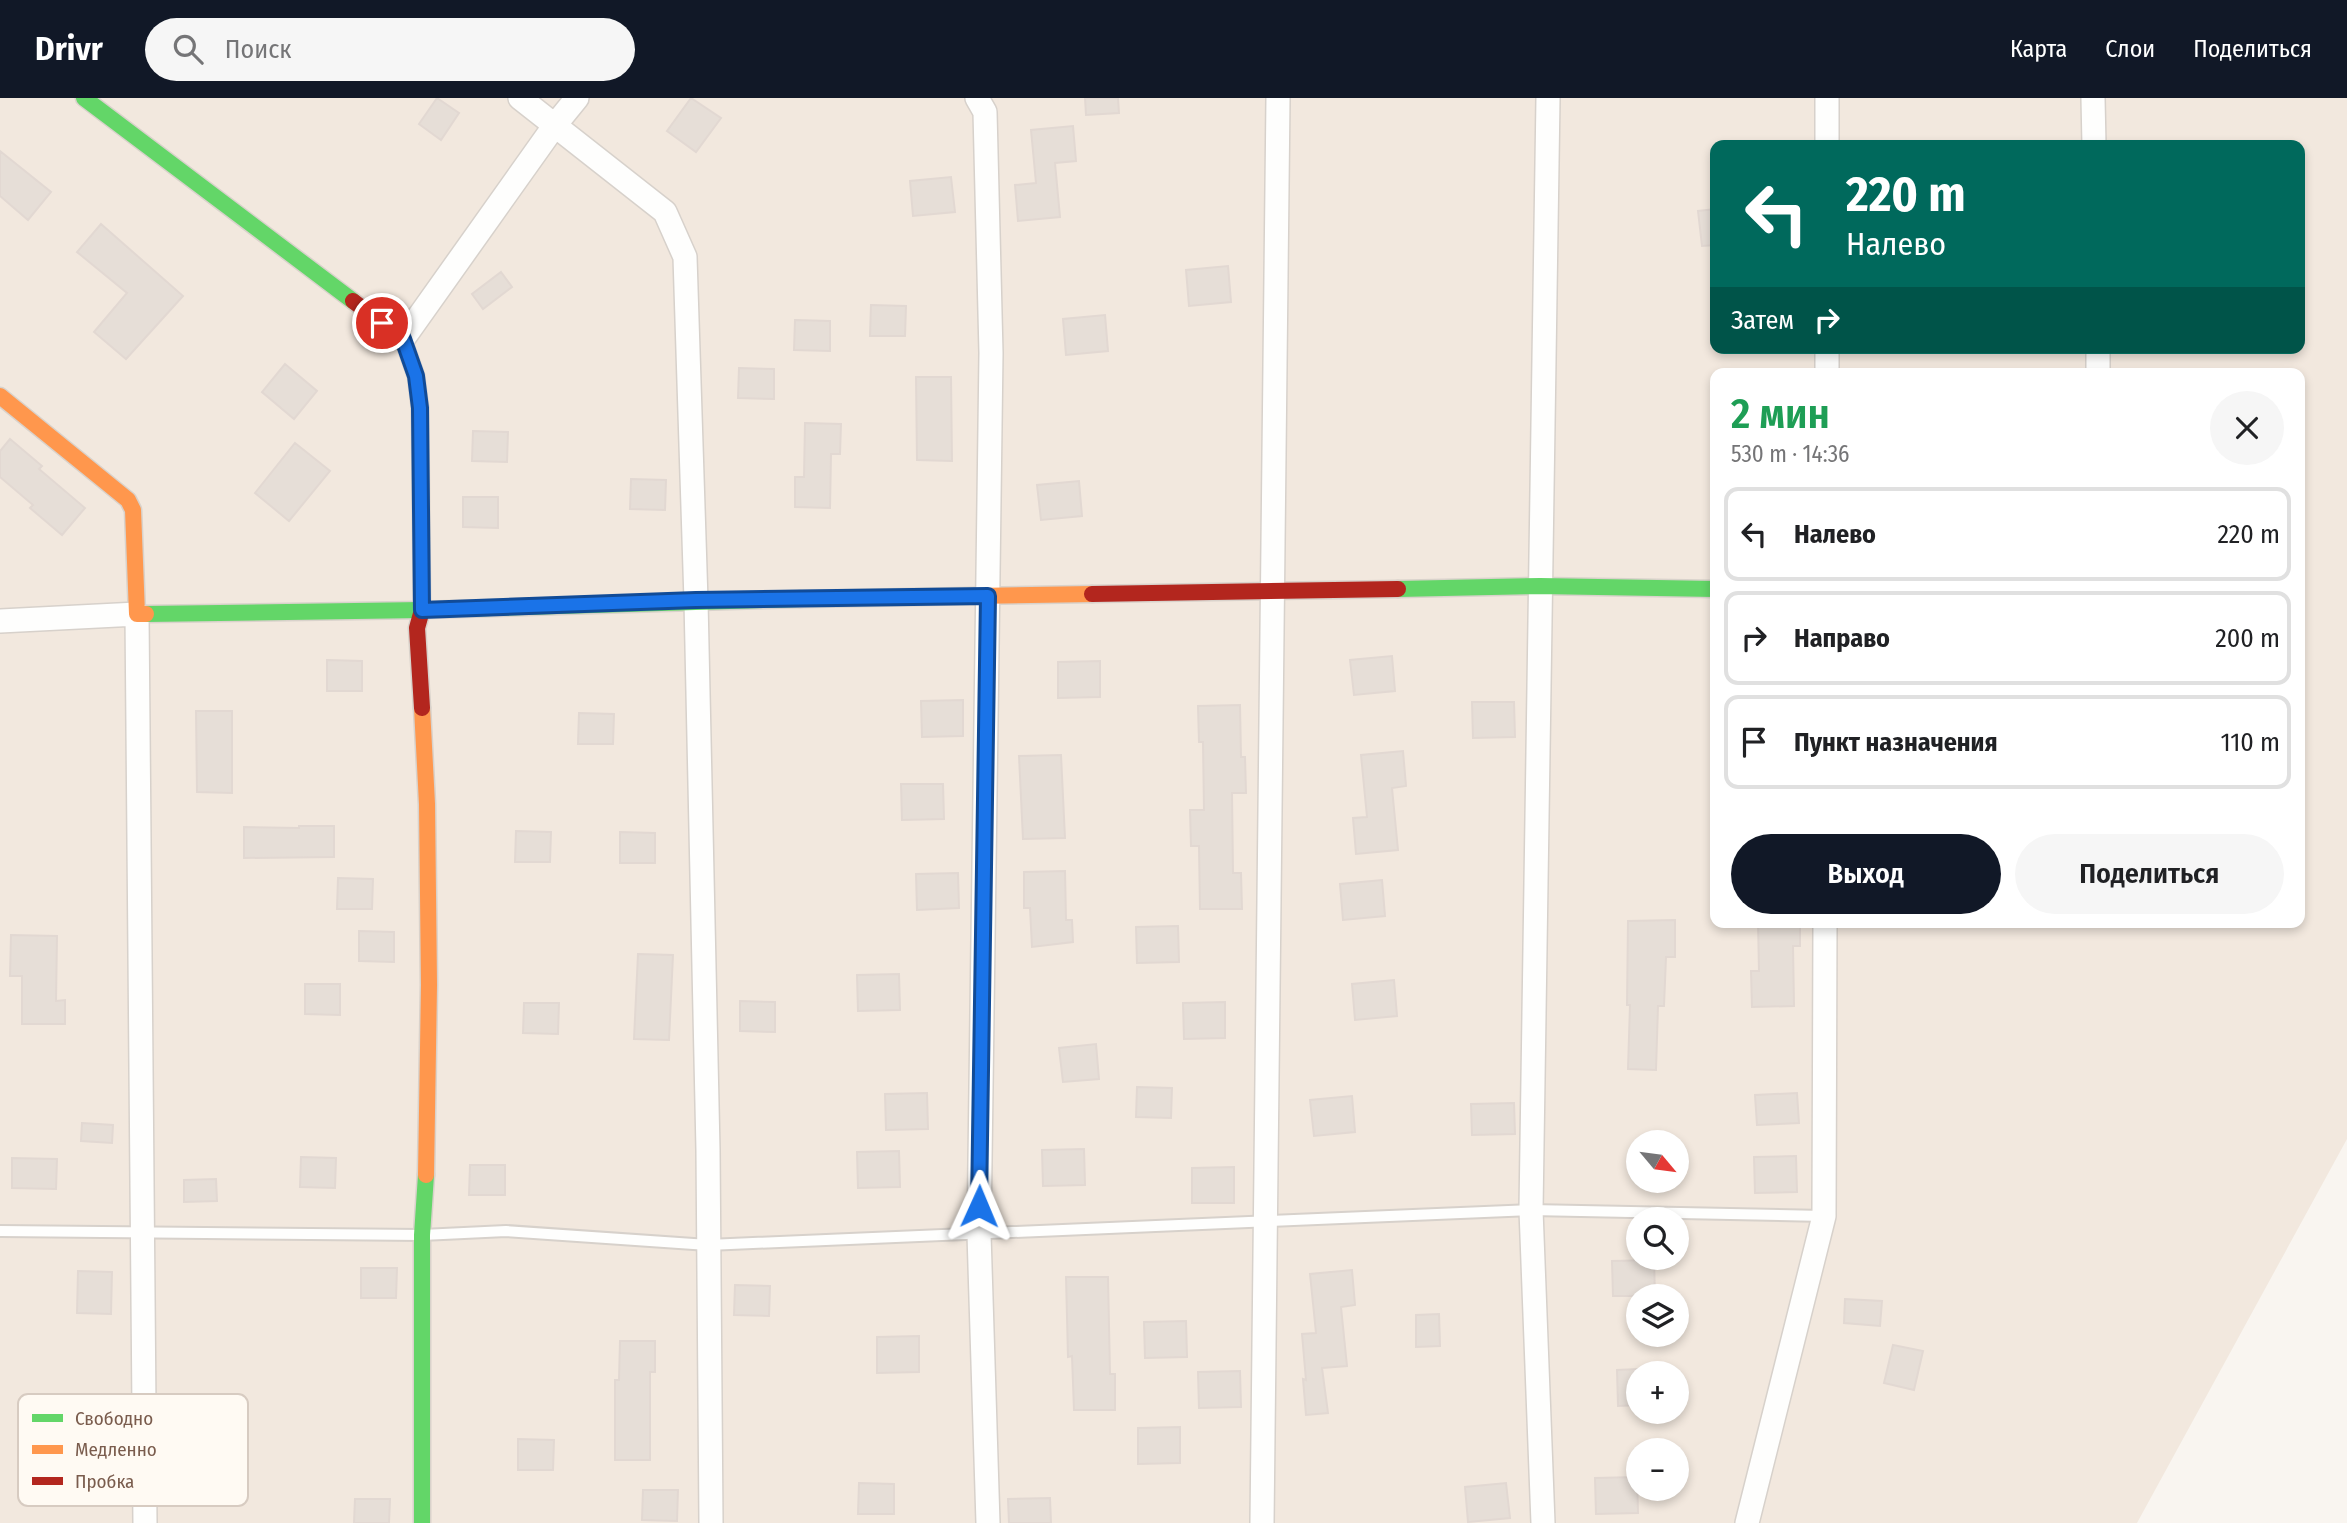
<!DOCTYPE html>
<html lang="ru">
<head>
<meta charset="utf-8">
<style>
  body { margin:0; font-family:"Fira Sans Condensed",sans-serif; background:#f6f6f6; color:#202124; height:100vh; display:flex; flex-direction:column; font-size:26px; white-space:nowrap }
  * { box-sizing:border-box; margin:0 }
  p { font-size:23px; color:#757577 }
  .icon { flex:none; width:38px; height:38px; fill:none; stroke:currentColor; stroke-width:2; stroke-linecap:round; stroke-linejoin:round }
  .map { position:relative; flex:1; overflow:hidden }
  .panel { position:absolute; left:1710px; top:270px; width:595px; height:560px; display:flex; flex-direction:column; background:#fff; border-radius:14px; box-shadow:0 4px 10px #0003 }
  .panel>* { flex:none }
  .top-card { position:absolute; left:1710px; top:42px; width:595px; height:214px; border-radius:14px; box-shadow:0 4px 10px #0003; background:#00695c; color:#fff; overflow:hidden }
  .needle { width:46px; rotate:119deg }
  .controls { position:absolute; left:1626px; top:1032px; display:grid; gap:14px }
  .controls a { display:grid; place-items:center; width:63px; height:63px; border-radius:50%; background:#fff; box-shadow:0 4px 10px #0003; font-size:35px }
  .pin { position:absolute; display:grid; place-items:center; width:60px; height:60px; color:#fff; margin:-30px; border:4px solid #fff; border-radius:50%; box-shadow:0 2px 7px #0007 }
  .me { position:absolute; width:77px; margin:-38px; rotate:1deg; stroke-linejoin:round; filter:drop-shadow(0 0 5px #0008) }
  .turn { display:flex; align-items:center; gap:24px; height:147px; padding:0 21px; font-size:32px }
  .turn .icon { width:91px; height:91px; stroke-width:2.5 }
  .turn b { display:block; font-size:49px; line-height:60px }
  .then { display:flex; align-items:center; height:66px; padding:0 21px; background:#0003; gap:14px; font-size:26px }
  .round { display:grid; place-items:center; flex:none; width:74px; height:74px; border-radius:37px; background:#f6f6f6 }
  .headline { display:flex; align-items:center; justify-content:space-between; height:119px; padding:0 21px }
  h1 { font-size:42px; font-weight:600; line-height:52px; color:#1e9e55 }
  .cta { display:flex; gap:14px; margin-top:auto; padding:14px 21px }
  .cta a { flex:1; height:80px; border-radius:42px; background:#111827; color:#fff; font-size:28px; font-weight:600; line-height:80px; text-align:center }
  .cta a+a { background:#f6f6f6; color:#202124 }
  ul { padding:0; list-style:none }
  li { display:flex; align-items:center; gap:21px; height:94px; margin:0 14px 10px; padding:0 7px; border:4px solid #e0e0e0; border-radius:14px }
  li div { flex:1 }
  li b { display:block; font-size:26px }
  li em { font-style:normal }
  header { display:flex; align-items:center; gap:42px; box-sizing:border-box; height:98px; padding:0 35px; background:#111827; color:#fff }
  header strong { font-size:33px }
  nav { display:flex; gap:38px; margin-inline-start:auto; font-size:24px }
  .search { width:490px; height:63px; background:#f6f6f6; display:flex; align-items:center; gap:18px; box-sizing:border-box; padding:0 24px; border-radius:38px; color:#757577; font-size:26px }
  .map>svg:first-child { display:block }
</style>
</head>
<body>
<header>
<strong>Drivr</strong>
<div class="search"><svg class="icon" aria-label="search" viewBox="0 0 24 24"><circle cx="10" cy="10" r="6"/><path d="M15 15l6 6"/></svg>Поиск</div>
<nav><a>Карта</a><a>Слои</a><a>Поделиться</a></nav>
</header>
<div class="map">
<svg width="2347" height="1425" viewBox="0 0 2347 1425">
  <rect width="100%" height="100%" fill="#f9f5f0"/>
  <path fill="#f2e8de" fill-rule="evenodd" d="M 0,0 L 2347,0 L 2347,1041 L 2137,1425 L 0,1425 ZM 1715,47 L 2300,47 L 2300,250 L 1715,250 ZM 1715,275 L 2300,275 L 2300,824 L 1715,824 ZM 1638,1045 L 1676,1045 L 1676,1083 L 1638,1083 ZM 1638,1122 L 1676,1122 L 1676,1160 L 1638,1160 ZM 1638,1199 L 1676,1199 L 1676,1237 L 1638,1237 ZM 1638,1276 L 1676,1276 L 1676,1314 L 1638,1314 ZM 1638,1353 L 1676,1353 L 1676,1391 L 1638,1391 Z"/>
  <path fill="#e6ded7" stroke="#e2d8d2" stroke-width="2" d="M 437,0 L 459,15 L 441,42 L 419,26 Z
    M 691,0 L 721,20 L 696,54 L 667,33 Z
    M 1085,0 L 1118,0 L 1119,15 L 1086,17 Z
    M 1073,28 L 1076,63 L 1055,65 L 1060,119 L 1018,123 L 1015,87 L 1036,85 L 1031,32 Z
    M 0,53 L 51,94 L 28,122 L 0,98 Z
    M 951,79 L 955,114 L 913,118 L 910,83 Z
    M 1715,111 L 1715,147 L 1702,148 L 1698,113 Z
    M 101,126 L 183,198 L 126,261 L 94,234 L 127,195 L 77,154 Z
    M 1228,168 L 1231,204 L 1189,208 L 1186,172 Z
    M 501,174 L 512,189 L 483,211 L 472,196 Z
    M 871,207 L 906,208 L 905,238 L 870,238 Z
    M 1105,217 L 1108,253 L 1066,257 L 1063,221 Z
    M 795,222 L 830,223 L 830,253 L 794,252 Z
    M 285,266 L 317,293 L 294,321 L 262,294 Z
    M 739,270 L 774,271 L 774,301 L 738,300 Z
    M 916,279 L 951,279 L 952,363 L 917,362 Z
    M 805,325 L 841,326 L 840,356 L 831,356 L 830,410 L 795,409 L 795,379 L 804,379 Z
    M 473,333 L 508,334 L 507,364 L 472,363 Z
    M 10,341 L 42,368 L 39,371 L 85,410 L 62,437 L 30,410 L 33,407 L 0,379 L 0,353 Z
    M 295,345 L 330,373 L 289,423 L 255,395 Z
    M 631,381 L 666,382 L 665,412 L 630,411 Z
    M 1079,383 L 1082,418 L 1041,422 L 1037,387 Z
    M 463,399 L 498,399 L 498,430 L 463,429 Z
    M 1392,558 L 1395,593 L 1354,597 L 1350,562 Z
    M 327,562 L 362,563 L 362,593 L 327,593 Z
    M 1100,563 L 1100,599 L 1058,600 L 1058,564 Z
    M 963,602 L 963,638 L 922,639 L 921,603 Z
    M 1472,604 L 1514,604 L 1515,639 L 1473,640 Z
    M 1240,607 L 1241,659 L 1245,659 L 1246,695 L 1232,695 L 1233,775 L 1241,775 L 1242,811 L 1200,811 L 1199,748 L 1191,748 L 1190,712 L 1204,712 L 1203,644 L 1199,644 L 1198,608 Z
    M 196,613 L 232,613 L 232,695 L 197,694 Z
    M 579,615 L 614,616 L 613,646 L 578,646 Z
    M 1403,653 L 1406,688 L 1392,690 L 1398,752 L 1356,756 L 1353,720 L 1367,719 L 1361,657 Z
    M 1061,657 L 1065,740 L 1023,741 L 1019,658 Z
    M 901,686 L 943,686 L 944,721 L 902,722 Z
    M 299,728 L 334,728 L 334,759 L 244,760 L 244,729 L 299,730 Z
    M 516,733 L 551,734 L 550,764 L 515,764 Z
    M 620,734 L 655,735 L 655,765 L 620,765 Z
    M 1065,773 L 1066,822 L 1072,822 L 1073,844 L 1032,849 L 1030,810 L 1024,810 L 1024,774 Z
    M 958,775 L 959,810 L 917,812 L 916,776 Z
    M 338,780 L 373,781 L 372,811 L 337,811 Z
    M 1382,782 L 1385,818 L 1343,822 L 1340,786 Z
    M 1675,822 L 1675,859 L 1666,859 L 1664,908 L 1658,908 L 1656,972 L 1628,971 L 1630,907 L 1627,907 L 1628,823 Z
    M 1758,824 L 1800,824 L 1800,848 L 1793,848 L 1794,908 L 1752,909 L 1751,873 L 1759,873 Z
    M 1178,828 L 1179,864 L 1137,865 L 1136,829 Z
    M 359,833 L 394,834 L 394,864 L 359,863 Z
    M 11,837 L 57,838 L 56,903 L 65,902 L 65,926 L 22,926 L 22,878 L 10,878 Z
    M 638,856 L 673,857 L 669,942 L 634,941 Z
    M 899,876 L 900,912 L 858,913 L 857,877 Z
    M 1394,882 L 1397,918 L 1355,922 L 1352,886 Z
    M 305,886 L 340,886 L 340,917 L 305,916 Z
    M 740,903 L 775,904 L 775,934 L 740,933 Z
    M 1225,904 L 1225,940 L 1184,941 L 1183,905 Z
    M 524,905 L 559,905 L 558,936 L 523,935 Z
    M 1096,946 L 1099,981 L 1063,984 L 1059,950 Z
    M 1137,989 L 1172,990 L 1171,1020 L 1136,1019 Z
    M 927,995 L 928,1031 L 886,1032 L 885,996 Z
    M 1797,995 L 1799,1025 L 1757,1027 L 1755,997 Z
    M 1352,998 L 1355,1034 L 1314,1038 L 1310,1002 Z
    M 1514,1005 L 1515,1036 L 1472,1037 L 1471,1006 Z
    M 82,1025 L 113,1027 L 112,1045 L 81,1043 Z
    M 1084,1051 L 1085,1087 L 1043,1088 L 1042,1052 Z
    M 899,1053 L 900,1089 L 858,1090 L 857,1054 Z
    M 1796,1058 L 1797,1094 L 1755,1095 L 1754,1059 Z
    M 301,1059 L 336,1060 L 335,1090 L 300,1089 Z
    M 12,1060 L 57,1061 L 56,1091 L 12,1090 Z
    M 470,1067 L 505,1067 L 505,1097 L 469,1097 Z
    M 1234,1069 L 1234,1105 L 1192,1105 L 1192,1070 Z
    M 216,1081 L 217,1103 L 184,1104 L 184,1082 Z
    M 1654,1162 L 1655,1198 L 1613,1198 L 1612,1163 Z
    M 361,1170 L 397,1170 L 396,1200 L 361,1200 Z
    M 1352,1172 L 1355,1207 L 1341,1209 L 1347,1268 L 1322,1270 L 1328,1315 L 1306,1317 L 1303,1281 L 1306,1282 L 1302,1236 L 1316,1235 L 1310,1176 Z
    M 78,1173 L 112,1174 L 111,1216 L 77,1215 Z
    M 1066,1179 L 1108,1179 L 1110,1276 L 1115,1276 L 1115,1312 L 1074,1312 L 1072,1258 L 1068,1259 Z
    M 735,1187 L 770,1188 L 769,1218 L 734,1217 Z
    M 1845,1201 L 1882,1203 L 1880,1228 L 1844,1225 Z
    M 1439,1216 L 1440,1248 L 1416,1249 L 1416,1217 Z
    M 1186,1223 L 1187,1259 L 1145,1260 L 1144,1224 Z
    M 919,1238 L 919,1274 L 877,1275 L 877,1239 Z
    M 620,1243 L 655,1243 L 655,1274 L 650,1274 L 650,1362 L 615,1362 L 615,1282 L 619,1282 Z
    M 1893,1247 L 1923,1253 L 1914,1292 L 1884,1285 Z
    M 1638,1271 L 1638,1307 L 1618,1308 L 1617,1272 Z
    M 1240,1273 L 1241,1309 L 1199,1310 L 1198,1274 Z
    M 1180,1329 L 1180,1365 L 1138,1366 L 1138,1330 Z
    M 518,1341 L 554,1342 L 553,1372 L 518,1372 Z
    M 1637,1379 L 1638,1415 L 1596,1416 L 1595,1380 Z
    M 859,1385 L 894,1386 L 894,1416 L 858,1416 Z
    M 1506,1385 L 1510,1420 L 1468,1424 L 1465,1389 Z
    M 643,1392 L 678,1392 L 677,1423 L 642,1422 Z
    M 1050,1400 L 1051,1425 L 1009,1425 L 1008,1401 Z
    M 355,1401 L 390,1401 L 389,1425 L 354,1425 Z"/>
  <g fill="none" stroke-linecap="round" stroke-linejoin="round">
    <g stroke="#d7d1cb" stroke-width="14">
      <path id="lane" d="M 0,1133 L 422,1137 L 506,1133 L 708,1147 L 1531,1112 L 1824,1118"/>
    </g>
    <g stroke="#d7d1cb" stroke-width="26">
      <path id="street" d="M 520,0 L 665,114 L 685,159 L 696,503 L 708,1052 L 711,1425
        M 977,0 L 985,14 L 991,255 L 979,1136 L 988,1425
        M 2093,0 L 2094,47
        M 1827,47 L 1827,0
        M 403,241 L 555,27 L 577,0
        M 2098,250 L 2098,275
        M 1827,275 L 1827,250
        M 0,523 L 137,516 L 145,1425
        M 1262,1425 L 1278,0
        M 1543,1425 L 1531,1112 L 1548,0
        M 1747,1425 L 1824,1118 L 1825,824"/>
    </g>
    <g stroke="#d9d2cb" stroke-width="19">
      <path id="fast" d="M 84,0 L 353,203
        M 1398,491 L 1540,488 L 1715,491
        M 146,516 L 422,512 L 800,501
        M 422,1425 L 422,1137 L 426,1077"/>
    </g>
    <g stroke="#d9d2cb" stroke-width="19">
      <path id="slow" d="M 0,298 L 128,402 L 133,412 L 137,516 L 146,516
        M 800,501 L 1092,496
        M 422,610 L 427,706 L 429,887 L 426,1077"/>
    </g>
    <g stroke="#d9d2cb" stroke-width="19">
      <path id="jam" d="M 353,203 L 403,241 L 416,278 L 420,310 L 422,512 L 417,530 L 422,610
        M 1092,496 L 1398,491"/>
    </g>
    <use href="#lane" stroke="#fefefd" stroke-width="10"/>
    <use href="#street" stroke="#fefefd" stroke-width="23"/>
    <use href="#fast" stroke="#63d668" stroke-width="16"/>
    <use href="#slow" stroke="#ff974d" stroke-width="16"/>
    <use href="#jam" stroke="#b3261e" stroke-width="16"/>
  </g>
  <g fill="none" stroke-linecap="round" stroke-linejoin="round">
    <g stroke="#114b97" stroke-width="18">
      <path id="route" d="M 382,225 L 403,241 L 416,278 L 420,310 L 422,512 L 696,502 L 988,498 L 979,1108"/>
    </g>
    <use href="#route" stroke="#1a73e8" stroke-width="12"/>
  </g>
  <rect x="18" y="1296" width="230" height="112" rx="10" fill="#fffaf3" stroke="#d7cbc1" stroke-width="2"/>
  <rect x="32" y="1316" width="31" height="8" fill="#63d668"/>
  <rect x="32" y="1347" width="31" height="9" fill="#ff974d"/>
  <rect x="32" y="1379" width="31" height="8" fill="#b3261e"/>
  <g font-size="19" fill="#7a5c4d">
    <text x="75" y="1327">Свободно</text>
    <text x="75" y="1358">Медленно</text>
    <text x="75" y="1390">Пробка</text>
  </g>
</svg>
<div class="controls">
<a><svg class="needle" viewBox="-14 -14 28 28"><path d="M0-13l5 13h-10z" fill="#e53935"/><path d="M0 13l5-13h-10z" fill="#757577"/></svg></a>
<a><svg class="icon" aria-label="search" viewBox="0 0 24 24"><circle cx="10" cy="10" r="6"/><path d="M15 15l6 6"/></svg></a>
<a><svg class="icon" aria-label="layers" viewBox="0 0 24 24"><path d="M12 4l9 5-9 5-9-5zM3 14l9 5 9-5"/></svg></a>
<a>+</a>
<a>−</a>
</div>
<div class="pin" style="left:382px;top:225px;background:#d93025"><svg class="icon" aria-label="arrive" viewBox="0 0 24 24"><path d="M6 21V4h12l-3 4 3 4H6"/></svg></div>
<svg class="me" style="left:979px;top:1108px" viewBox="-20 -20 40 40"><path d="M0-17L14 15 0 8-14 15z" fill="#1a73e8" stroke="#fff" stroke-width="4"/></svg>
<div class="top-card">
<div class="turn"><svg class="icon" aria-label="left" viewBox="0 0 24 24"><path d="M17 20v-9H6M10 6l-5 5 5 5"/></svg><div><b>220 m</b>Налево</div></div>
<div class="then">Затем<svg class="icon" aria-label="right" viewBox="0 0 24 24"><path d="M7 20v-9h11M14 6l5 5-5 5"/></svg></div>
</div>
<section class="panel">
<div class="headline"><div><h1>2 мин</h1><p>530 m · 14:36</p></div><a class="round"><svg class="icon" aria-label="close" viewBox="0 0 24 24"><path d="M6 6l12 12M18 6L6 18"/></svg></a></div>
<ul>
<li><svg class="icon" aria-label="left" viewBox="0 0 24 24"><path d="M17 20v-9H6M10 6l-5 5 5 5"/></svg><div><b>Налево</b></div><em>220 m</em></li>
<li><svg class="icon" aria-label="right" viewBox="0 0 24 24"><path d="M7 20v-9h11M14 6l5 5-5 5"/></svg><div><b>Направо</b></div><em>200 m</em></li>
<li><svg class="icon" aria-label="arrive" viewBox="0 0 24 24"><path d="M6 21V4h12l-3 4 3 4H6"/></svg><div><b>Пункт назначения</b></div><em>110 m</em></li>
</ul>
<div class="cta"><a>Выход</a><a>Поделиться</a></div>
</section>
</div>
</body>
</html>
